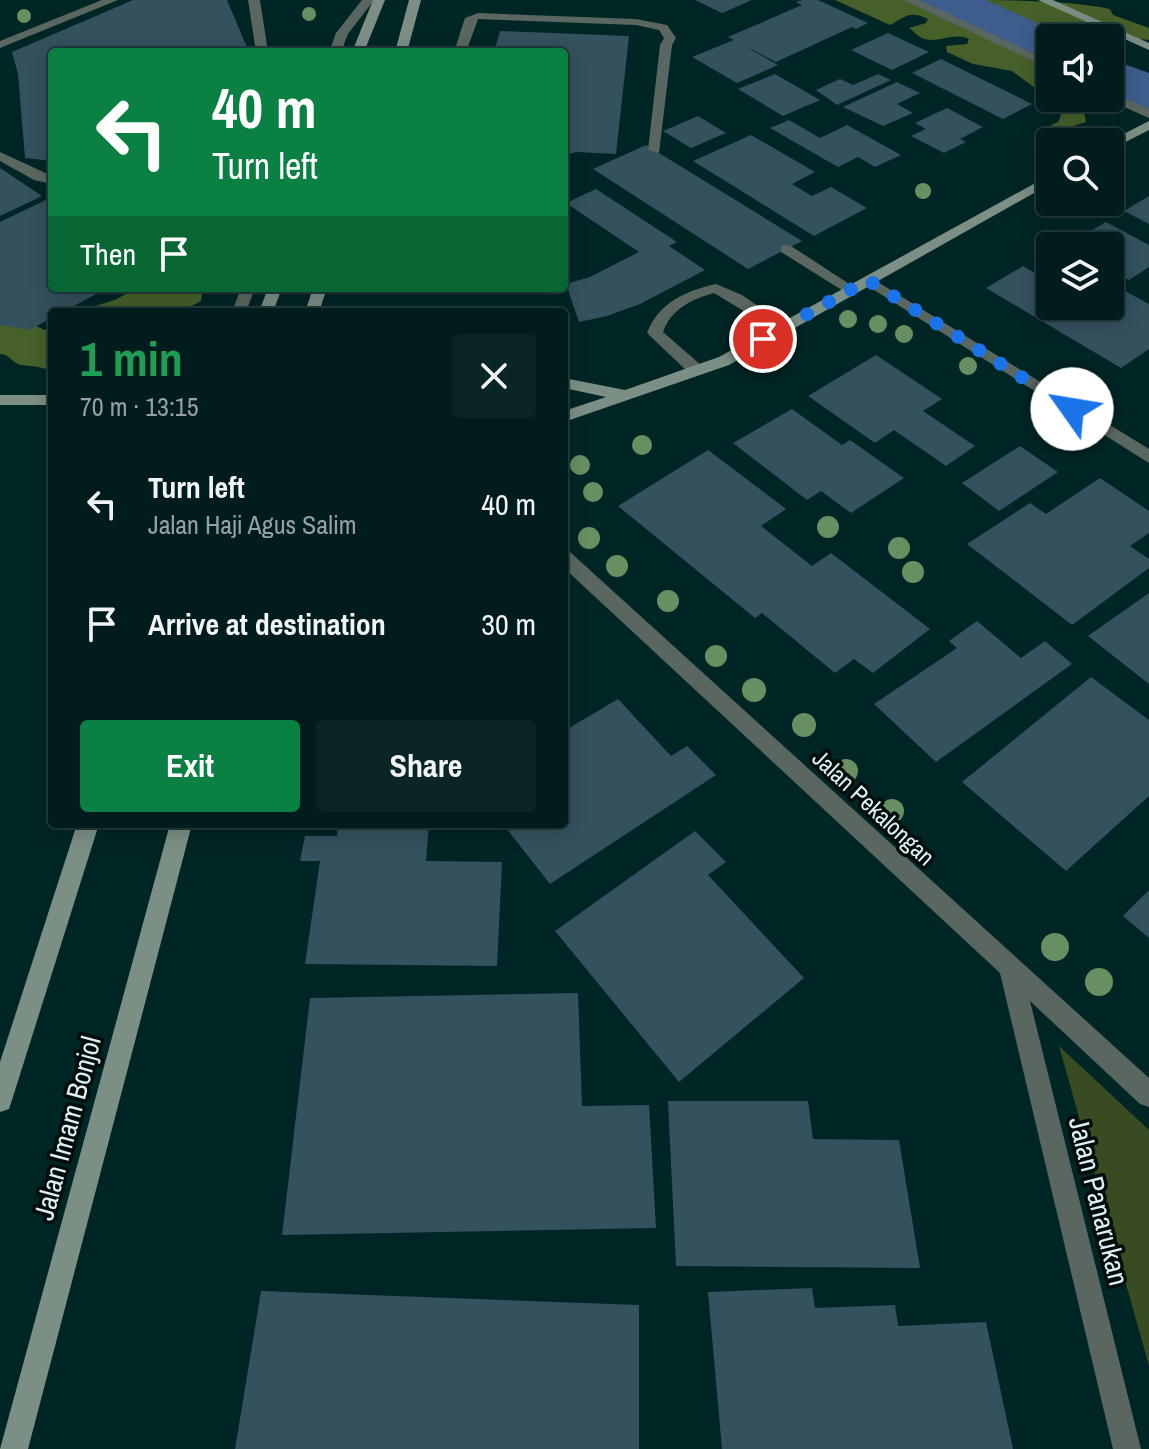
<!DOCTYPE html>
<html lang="en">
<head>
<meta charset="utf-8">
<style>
  body { margin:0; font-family:"Archivo Narrow",sans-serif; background:#0a2525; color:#f1f3f6; height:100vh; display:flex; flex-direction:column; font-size:30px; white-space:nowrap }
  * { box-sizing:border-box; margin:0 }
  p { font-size:26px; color:#95a1a3 }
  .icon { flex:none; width:44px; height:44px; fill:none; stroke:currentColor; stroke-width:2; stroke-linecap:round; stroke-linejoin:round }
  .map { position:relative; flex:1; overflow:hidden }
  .sheet { position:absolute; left:48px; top:308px; width:520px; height:520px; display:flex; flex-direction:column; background:#001c1c; border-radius:8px; box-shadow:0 4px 20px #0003,0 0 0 2px #223a3b }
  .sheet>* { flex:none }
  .guide { position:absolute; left:48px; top:48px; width:520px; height:244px; border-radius:8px; box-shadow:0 4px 20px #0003,0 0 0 2px #223a3b; background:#0b8043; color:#fff; overflow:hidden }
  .controls { position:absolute; left:1036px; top:24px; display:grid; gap:16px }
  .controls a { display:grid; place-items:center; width:88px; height:88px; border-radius:8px; background:#001c1c; box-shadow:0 4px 20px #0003,0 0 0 2px #223a3b; font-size:40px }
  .pin { position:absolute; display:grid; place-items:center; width:68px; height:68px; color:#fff; margin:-34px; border:4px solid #fff; border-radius:50%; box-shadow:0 2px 8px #0007 }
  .me { position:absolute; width:88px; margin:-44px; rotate:302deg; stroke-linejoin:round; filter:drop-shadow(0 0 6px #0008) }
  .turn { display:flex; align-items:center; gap:28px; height:168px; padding:0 32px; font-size:36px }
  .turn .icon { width:104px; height:104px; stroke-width:2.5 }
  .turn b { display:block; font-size:56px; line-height:68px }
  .then { display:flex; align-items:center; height:76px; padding:0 32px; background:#0003; gap:16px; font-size:30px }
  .round { display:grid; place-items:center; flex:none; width:84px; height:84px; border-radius:8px; background:#0a2525 }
  .headline { display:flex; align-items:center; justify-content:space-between; height:136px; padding:0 32px }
  h1 { font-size:48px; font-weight:700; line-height:60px; color:#1e9e55 }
  .primary-button { display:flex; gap:16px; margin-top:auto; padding:16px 32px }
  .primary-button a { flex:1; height:92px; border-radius:8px; background:#0b8043; color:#fff; font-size:32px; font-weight:700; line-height:92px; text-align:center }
  .primary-button a+a { background:#0a2525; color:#f1f3f6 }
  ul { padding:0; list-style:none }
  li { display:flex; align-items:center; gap:24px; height:120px; padding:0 32px }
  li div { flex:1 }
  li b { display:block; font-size:30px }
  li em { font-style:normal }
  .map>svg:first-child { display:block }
</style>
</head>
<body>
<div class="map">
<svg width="1149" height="1449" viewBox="0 0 1149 1449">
  <rect width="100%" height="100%" fill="#002525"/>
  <path fill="#384b23" d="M 1059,1046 L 1149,1130 L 1149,1366 Z"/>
  <path fill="#47602a" d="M 835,0 L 934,0 L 977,15 L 1011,36 L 1050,50 L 1050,98 L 1078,98 L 1082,102 L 1086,122 L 1050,133 L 1043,129 L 1058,122 L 1063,110 L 1057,104 L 1012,71 L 973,64 L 947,52 L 946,46 L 967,44 L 969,39 C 953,31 935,46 920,37 C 916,35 913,30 909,28 L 926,23 L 928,19 C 909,10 906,17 890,25 Z
    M 956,0 C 1003,0 1067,0 1110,9 L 1113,15 L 1149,28 L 1149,40 L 1112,36 L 1050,38 L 1029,32 L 977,3 Z
    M 136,288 L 203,288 L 201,301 L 180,312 L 77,312 L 117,299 Z
    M 0,320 L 28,321 L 44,330 L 52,327 L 52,372 C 38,364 31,368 18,364 C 10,360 10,355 0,354 Z"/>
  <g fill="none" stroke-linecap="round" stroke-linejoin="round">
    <path fill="#3e5d8c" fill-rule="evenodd" d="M 919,0 L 986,0 L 1070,38 L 1050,38 L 1050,64 L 1031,59 L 926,11 Z
      M 1110,59 L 1149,73 L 1149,111 L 1110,97 Z"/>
  </g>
  <path fill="#34515e" d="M 133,0 L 227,0 L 249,52 L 52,52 L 52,161 L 25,158 L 18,74 L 12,52 Z
    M 695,0 L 752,0 L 722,13 Z
    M 802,0 L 818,0 L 868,23 L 856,29 L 852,27 L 776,62 L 745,46 L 778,65 L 737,83 L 692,57 L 734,40 L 728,37 L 802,5 L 796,2 Z
    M 500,31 L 629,36 L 616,154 L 577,152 L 564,155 L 564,52 L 494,52 Z
    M 888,33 L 929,52 L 892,70 L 851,50 Z
    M 941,59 L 1032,104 L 1003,119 L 912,73 Z
    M 775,74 L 820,100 L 783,116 L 738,89 Z
    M 878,74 L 891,80 L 837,105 L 816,90 L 840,79 L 853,85 Z
    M 897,82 L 920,93 L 897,104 L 913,113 L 883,126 L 843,107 Z
    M 947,108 L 983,127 L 960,139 L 966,142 L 944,153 L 911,136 L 926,129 L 915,123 Z
    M 698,116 L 726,133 L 691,148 L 663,131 Z
    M 789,120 L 820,138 L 847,125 L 901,155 L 875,167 L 858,157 L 838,167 L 770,128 Z
    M 751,135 L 815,172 L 792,184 L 812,196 L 831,187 L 867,208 L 814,236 L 693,161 Z
    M 646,145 L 802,241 L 748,269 L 593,169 Z
    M 0,168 L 42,196 L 0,216 Z
    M 596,189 L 677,242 L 669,246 L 705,270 L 640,304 L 607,316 L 579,322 L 566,284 L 590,277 L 639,252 L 566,203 Z
    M 1149,196 L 1149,224 L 1124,211 Z
    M 46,200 L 52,200 L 52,288 L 107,288 L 63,312 L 52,312 L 52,318 L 29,330 L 0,325 L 0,222 Z
    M 1106,222 L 1149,245 L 1149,267 L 1129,280 L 1110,270 L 1110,246 L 1065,246 Z
    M 1023,266 L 1050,282 L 1050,306 L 1110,306 L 1110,283 L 1149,304 L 1149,349 L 1121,368 L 986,288 Z
    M 876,355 L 942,399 L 923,411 L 975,446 L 946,466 L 894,430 L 875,443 L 808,396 Z
    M 792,409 L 842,445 L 850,440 L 904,478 L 851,513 L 821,491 L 807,500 L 733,443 Z
    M 1020,446 L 1058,472 L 999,511 L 962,483 Z
    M 708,450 L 786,509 L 761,526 L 812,566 L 831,553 L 930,629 L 873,673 L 854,659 L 835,673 L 762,613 L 755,618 L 618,506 Z
    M 1100,478 L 1149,511 L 1149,533 L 1130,546 L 1149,559 L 1149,568 L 1072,625 L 967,544 L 1030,503 L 1046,514 Z
    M 1149,593 L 1149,684 L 1088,636 Z
    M 977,621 L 1021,658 L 1045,641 L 1072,664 L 936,762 L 874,704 L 957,648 L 949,641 Z
    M 1091,677 L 1149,720 L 1149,796 L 1066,871 L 962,782 Z
    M 618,699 L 671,756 L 687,746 L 716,775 L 550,884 L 503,824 L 564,824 L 564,722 L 569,728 Z
    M 338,824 L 429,824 L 426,861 L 502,862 L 497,966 L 305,964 L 320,861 L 300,861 L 305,836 L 337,836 Z
    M 695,831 L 726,862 L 708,875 L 804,978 L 679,1082 L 555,931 Z
    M 1149,890 L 1149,938 L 1123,916 Z
    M 578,993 L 582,1106 L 649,1105 L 656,1228 L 282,1235 L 310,998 Z
    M 668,1101 L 808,1101 L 813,1139 L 899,1140 L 920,1268 L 676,1266 Z
    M 812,1288 L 815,1308 L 895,1305 L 898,1326 L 986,1322 L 1013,1449 L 722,1449 L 708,1292 Z
    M 261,1291 L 639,1305 L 639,1449 L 235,1449 Z"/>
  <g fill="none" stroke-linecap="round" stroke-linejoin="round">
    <path fill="#5a6760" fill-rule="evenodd" d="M 102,0 L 118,0 L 0,48 L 0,41 Z
      M 248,0 L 260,0 L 268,52 L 256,52 Z
      M 362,0 L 374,0 L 348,34 L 341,52 L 329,52 L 336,33 Z
      M 478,13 L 636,19 L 667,25 L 676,38 L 672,45 L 659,153 L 648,150 L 660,45 L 664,38 L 659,30 L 636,25 L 478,19 L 466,52 L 454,52 L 465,18 Z
      M 0,152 L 52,176 L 52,184 L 34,180 L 0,161 Z
      M 786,245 L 791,246 L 857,289 L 850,293 L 845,292 L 781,252 L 781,246 Z
      M 716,284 L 742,295 L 790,328 L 782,333 L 777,331 L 714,293 C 692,299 671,309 663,332 L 702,366 L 702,374 L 690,374 L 647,333 C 659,302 686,291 716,284 Z
      M 241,288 L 255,288 L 246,312 L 232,312 Z"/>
    <path fill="#5a6760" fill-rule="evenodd" d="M 904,0 L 919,0 L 1050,61 L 1050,69 Z
      M 1110,92 L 1149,109 L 1149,118 L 1106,99 L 1110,98 Z
      M 868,276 L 1149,449 L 1149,463 L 863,283 L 861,280 Z
      M 564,550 L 570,552 L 1149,1078 L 1149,1107 L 1140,1104 L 1030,1001 L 1141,1449 L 1113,1449 L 1000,973 L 564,568 Z"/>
    <path fill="#7c8f85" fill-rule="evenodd" d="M 373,0 L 385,0 L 364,52 L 352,52 Z
      M 409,0 L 421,0 L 407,52 L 395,52 Z
      M 1038,0 L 1053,0 L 1149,43 L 1149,50 Z
      M 1149,121 L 1149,130 L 1110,150 L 1108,142 Z
      M 1050,175 L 1050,184 L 729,365 L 564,422 L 564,411 L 606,397 L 564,388 L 564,378 L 625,390 L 719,357 Z
      M 268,288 L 282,288 L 273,312 L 259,312 Z
      M 313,288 L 327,288 L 319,312 L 305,312 Z
      M 0,395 L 52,395 L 52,405 L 0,405 Z
      M 77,824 L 99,824 L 12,1100 L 9,1109 L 0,1112 L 0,1062 Z
      M 170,824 L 192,824 L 28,1449 L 0,1449 Z"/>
  </g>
  <g fill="#688f62">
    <circle cx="309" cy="14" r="7"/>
    <circle cx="24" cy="16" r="7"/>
    <circle cx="923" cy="191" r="8"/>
    <circle cx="848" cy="319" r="9"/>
    <circle cx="878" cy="324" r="9"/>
    <circle cx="904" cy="334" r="9"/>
    <circle cx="968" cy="366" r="9"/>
    <circle cx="1058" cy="417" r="10"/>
    <circle cx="642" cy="445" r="10"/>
    <circle cx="580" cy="465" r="10"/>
    <circle cx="593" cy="492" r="10"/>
    <circle cx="828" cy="527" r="11"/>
    <circle cx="589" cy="538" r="11"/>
    <circle cx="899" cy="548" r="11"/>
    <circle cx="617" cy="566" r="11"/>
    <circle cx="913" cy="572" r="11"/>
    <circle cx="668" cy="601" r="11"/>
    <circle cx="716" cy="656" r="11"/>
    <circle cx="754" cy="690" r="12"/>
    <circle cx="804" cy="725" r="12"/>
    <circle cx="846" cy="771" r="12"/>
    <circle cx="892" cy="811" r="12"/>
    <circle cx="1055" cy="947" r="14"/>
    <circle cx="1099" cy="982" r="14"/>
  </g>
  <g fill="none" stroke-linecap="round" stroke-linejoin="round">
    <path stroke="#1a73e8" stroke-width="14" stroke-dasharray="0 25.2" d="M 763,339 L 868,280 L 1072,409"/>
  </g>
  <g text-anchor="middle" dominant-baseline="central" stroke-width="7" stroke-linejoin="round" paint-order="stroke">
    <g font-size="24" fill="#def1f1" stroke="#010c0b">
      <text transform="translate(874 807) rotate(43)">Jalan Pekalongan</text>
    </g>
    <g font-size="28" fill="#def1f1" stroke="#010c0b">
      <text transform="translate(67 1128) rotate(-75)">Jalan Imam Bonjol</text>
      <text transform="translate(1099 1201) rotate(76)">Jalan Panarukan</text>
    </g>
  </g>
</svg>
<div class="controls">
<a><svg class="icon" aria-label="sound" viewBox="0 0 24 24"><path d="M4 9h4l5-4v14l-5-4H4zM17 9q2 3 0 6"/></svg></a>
<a><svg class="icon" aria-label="search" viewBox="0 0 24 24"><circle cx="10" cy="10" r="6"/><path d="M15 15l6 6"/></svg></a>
<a><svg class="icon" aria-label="layers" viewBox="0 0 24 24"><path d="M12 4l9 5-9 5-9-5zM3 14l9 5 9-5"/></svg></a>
</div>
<div class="pin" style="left:763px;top:339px;background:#d93025"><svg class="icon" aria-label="arrive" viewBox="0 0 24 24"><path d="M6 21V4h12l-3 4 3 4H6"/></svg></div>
<svg class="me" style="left:1072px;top:409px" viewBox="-20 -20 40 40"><circle r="19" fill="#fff"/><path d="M0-13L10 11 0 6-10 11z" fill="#1a73e8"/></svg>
<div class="guide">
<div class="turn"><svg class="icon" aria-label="left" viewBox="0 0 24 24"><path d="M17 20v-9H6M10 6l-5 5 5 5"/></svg><div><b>40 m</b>Turn left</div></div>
<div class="then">Then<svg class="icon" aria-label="arrive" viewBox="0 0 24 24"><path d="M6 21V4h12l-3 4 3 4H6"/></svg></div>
</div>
<section class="sheet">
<div class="headline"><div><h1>1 min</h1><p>70 m · 13:15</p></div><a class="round"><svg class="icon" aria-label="close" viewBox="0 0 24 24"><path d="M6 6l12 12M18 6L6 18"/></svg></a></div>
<ul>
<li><svg class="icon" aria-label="left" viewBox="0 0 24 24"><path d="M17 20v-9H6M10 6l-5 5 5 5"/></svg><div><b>Turn left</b><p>Jalan Haji Agus Salim</p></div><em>40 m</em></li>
<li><svg class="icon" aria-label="arrive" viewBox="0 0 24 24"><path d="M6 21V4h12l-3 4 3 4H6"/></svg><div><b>Arrive at destination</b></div><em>30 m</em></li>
</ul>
<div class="primary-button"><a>Exit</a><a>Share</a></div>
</section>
</div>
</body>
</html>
